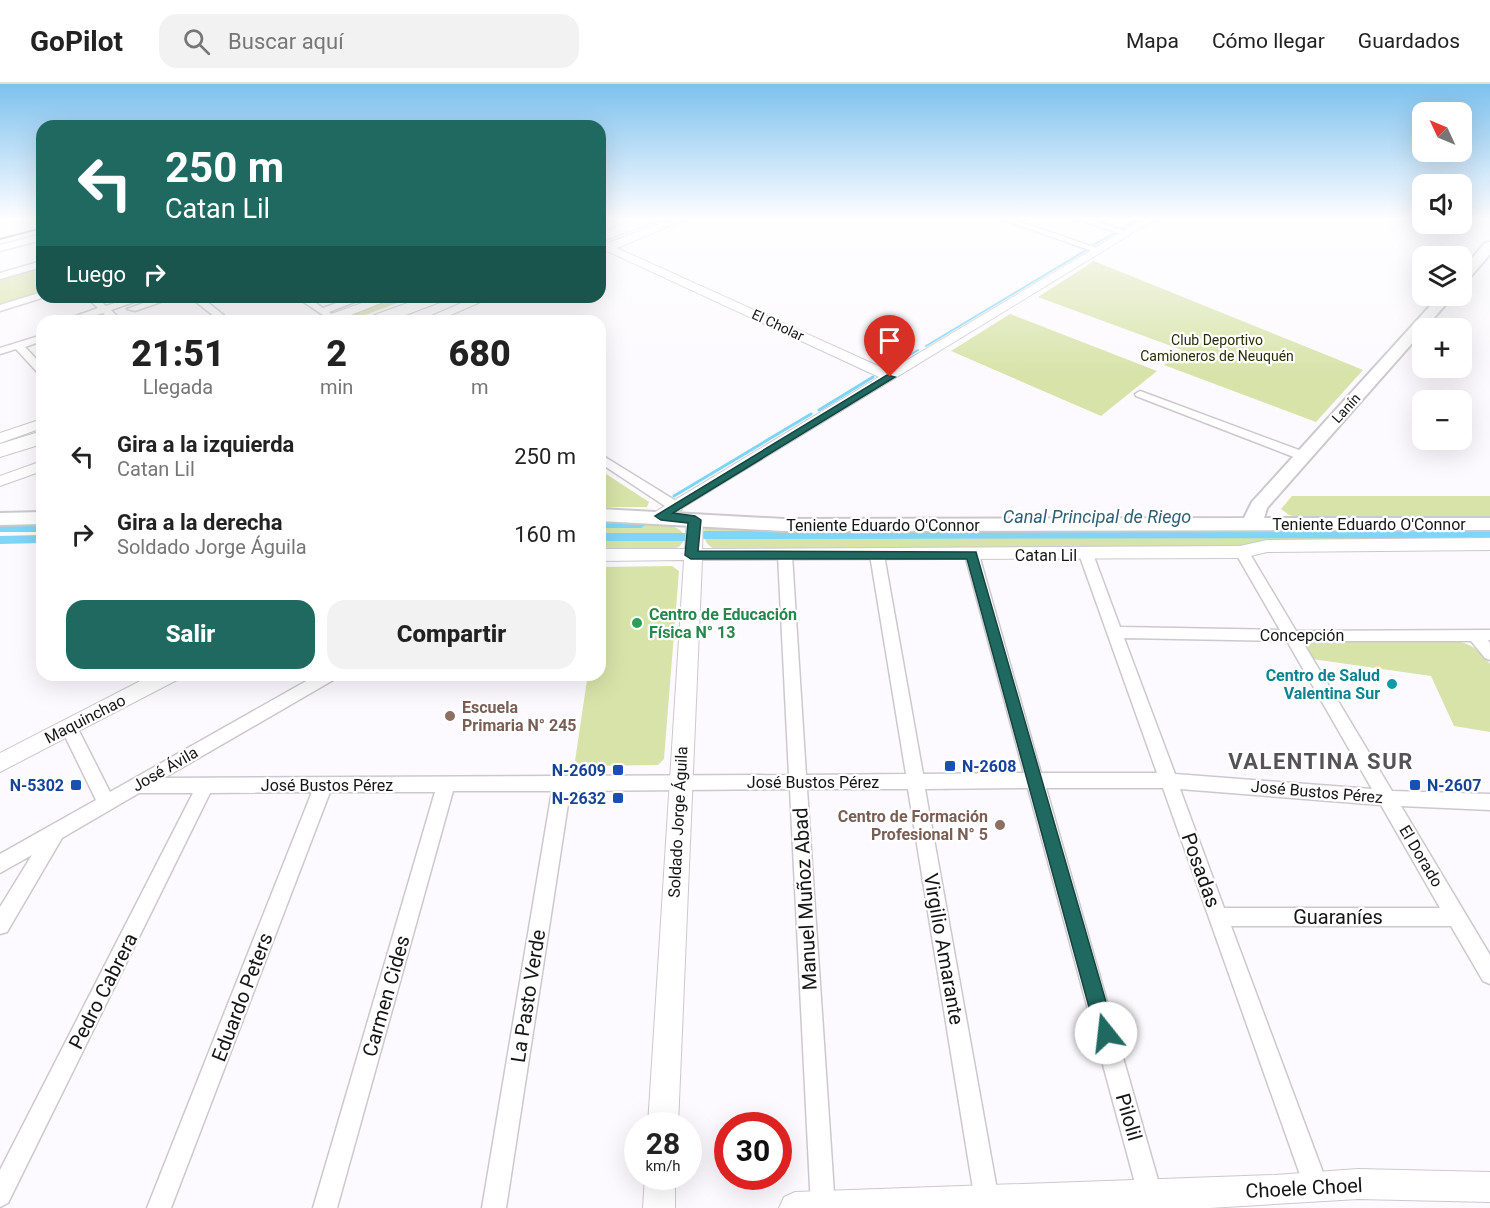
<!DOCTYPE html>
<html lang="es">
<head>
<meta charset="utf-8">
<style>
  body { margin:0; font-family:Roboto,sans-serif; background:#f2f2f2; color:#222; height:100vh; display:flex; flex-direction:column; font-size:22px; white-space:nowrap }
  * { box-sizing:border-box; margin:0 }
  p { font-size:20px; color:#767676 }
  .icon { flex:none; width:33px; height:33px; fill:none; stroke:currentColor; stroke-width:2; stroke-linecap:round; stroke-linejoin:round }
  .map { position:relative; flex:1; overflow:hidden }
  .sheet { position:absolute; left:36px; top:231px; width:570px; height:366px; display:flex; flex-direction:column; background:#fff; border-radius:18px; box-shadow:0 6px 24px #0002 }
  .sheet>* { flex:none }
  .guide { position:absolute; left:36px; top:36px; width:570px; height:183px; border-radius:18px; box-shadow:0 6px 24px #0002; background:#206961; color:#fff; overflow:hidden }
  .needle { width:39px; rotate:314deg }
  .fabs { position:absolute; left:1412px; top:18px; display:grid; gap:12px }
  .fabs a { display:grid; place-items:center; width:60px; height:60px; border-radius:12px; background:#fff; box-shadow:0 6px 24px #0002; font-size:30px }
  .speed { position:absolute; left:624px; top:1028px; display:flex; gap:12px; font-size:30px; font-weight:700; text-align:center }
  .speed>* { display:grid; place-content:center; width:78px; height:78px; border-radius:50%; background:#fff; box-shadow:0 6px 24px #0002; line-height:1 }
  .speed small { font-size:15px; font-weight:400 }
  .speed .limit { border:9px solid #d22; background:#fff; color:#111 }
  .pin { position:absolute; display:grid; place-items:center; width:51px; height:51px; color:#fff; margin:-62px -26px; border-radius:50% 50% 50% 0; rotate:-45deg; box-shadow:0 0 6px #0007 }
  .pin .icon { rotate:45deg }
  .me { position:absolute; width:66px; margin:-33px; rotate:344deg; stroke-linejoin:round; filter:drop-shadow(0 0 4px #0008) }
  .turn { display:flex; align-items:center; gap:21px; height:126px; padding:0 30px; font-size:27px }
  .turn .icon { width:78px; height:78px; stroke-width:2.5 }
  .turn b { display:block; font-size:42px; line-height:51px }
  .then { display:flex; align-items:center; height:57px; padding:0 30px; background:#0003; gap:12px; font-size:22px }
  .eta { display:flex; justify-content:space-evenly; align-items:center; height:102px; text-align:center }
  .eta b { font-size:36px; font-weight:800; line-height:42px }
  .button { display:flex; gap:12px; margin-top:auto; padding:12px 30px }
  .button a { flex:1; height:69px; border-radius:18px; background:#206961; color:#fff; font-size:24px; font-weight:800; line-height:69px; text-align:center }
  .button a+a { background:#f2f2f2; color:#222 }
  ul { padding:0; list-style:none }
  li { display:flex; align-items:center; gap:18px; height:78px; padding:0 30px }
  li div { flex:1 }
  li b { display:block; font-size:22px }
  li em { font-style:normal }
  header { display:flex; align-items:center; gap:36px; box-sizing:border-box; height:84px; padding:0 30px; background:#fff; border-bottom:2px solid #e0e0e0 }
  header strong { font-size:28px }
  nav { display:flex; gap:33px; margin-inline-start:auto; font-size:21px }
  .search { width:420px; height:54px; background:#f2f2f2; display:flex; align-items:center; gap:15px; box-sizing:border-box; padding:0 21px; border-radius:18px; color:#767676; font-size:22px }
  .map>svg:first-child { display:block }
</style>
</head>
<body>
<header>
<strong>GoPilot</strong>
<div class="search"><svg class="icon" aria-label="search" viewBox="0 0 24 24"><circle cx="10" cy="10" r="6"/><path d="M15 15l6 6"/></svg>Buscar aquí</div>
<nav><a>Mapa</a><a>Cómo llegar</a><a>Guardados</a></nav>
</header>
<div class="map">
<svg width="1490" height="1124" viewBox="0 0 1490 1124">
  <rect width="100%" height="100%" fill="#fcfafe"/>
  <path fill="#d7e3a8" d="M 1094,177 L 1334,274 L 1363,286 L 1316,338 L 1164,281 L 1182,266 L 1038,213 Z
    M 42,182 L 42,209 L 0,222 L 0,194 Z
    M 396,213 L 413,213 L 349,237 L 330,237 Z
    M 1010,230 L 1157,287 L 1101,332 L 951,267 Z
    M 600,386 L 649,418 L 647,423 L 600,423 Z
    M 1292,412 L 1490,412 L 1490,434 L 1300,434 L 1289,431 L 1281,425 Z
    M 600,435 C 618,436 683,432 685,455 L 679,463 L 670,466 L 600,466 Z
    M 709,442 L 1490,443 L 1490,457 L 1236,464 L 714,465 C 706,460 704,456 704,446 Z
    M 672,482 L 679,487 L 664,675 L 658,681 L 581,682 L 575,677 L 587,596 L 556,597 L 557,591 L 600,591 L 600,483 Z
    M 1317,557 L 1454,557 C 1471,559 1479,566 1490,580 L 1490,648 L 1454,642 L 1431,592 L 1312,575 L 1307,561 Z"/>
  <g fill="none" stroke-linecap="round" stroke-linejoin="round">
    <path stroke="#7ed5f8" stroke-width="2" d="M 1121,145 L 1140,134
      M 1092,162 L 1118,147
      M 926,262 L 1088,165
      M 884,287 L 918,266"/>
    <path stroke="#7ed5f8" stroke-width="3" d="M 819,326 L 873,293
      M 674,412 L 811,330"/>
    <path fill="#7ed5f8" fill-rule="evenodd" d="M 600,436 L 641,436 L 647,440 L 641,444 L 600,444 Z
      M 0,440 L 42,440 L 42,448 L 0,448 Z
      M 1490,446 L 1490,454 L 704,455 L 698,451 L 704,447 Z
      M 600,449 L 686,449 L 692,453 L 686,457 L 600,457 Z
      M 42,451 L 42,459 L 0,460 L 0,452 Z"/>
    <g stroke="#cbc9cd" stroke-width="3">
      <path id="minor" d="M 998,134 L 1009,134 L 1102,166 L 1095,168 Z
        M 1074,134 L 1086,134 L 1131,149 L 1124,151 Z
        M 42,150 L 42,156 L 0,167 L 0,161 Z
        M 42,177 L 42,183 L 0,195 L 0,189 Z
        M 42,208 L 42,213 L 45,213 L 0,227 L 0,221 Z
        M 86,213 L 96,213 L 106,222 L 133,213 L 148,213 L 111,226 L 122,237 L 111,237 L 103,229 L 77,237 L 62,237 L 98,224 Z
        M 160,213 L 175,213 L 135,227 L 127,225 Z
        M 190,213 L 201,213 L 231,237 L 220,237 Z
        M 296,213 L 307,213 L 323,224 L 353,213 L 367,213 L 329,228 L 334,232 L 329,235 Z
        M 42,251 L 42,257 L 25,263 L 42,281 L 42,290 L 38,289 L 16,265 L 0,270 L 0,264 Z
        M 1140,307 L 1307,369 L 1309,372 L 1303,376 L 1299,375 L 1136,312 L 1135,310 Z
        M 600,370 L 681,420 L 682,423 L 681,426 L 671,426 L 600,379 Z
        M 1242,464 L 1247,465 L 1296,547 L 1490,546 L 1490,556 L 1488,556 L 1490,559 L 1490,576 L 1485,574 L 1471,557 L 1302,557 L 1392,707 L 1490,710 L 1490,726 L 1401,722 L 1490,871 L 1490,900 L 1483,897 L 1451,842 L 1231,842 L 1328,1102 L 1324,1110 L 1316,1114 L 1308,1110 L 1304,1102 L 1163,704 L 1046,704 L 1162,1110 L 1158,1118 L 1150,1122 L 1142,1118 L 1138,1110 L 1028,704 L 925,705 L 999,1117 L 996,1124 L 978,1124 L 975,1117 L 908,705 L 807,705 L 835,1124 L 811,1123 L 790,705 L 570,707 L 506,1124 L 482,1124 L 552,707 L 453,707 L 337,1124 L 313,1124 L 435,708 L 330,708 L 171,1124 L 147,1124 L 312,708 L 210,709 L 8,1119 L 0,1123 L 0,1086 L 193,709 L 139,709 L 62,754 L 7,848 L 0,850 L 0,823 L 32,771 L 0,789 L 0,770 L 96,716 L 61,644 L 63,639 L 69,637 L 75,639 L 110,708 L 317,591 L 338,591 L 335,595 L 164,694 L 789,691 L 778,471 L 785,466 L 792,471 L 806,691 L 906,690 L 870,471 L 877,466 L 884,471 L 923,690 L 1024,689 L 965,471 L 972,466 L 979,471 L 1041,689 L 1157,689 L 1079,470 L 1086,465 L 1093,470 L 1120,543 L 1280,546 L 1235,468 ZM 1124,554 L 1287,557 L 1372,705 L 1175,690 ZM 1180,705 L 1381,721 L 1440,824 L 1224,824 Z"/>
    </g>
    <g stroke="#cbc9cd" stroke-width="2">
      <path id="tertiary" d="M 600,134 L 613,134 L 600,140 Z
        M 674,134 L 688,134 L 617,164 L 889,287 L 1145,134 L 1157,134 L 661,437 L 655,436 L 653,432 L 655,428 L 879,293 L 607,167 L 600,168 L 600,157 L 608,159 Z
        M 379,213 L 396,213 L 336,237 L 318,237 L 320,234 Z
        M 475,213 L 492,213 L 437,237 L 420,237 Z
        M 42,335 L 42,344 L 0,359 L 0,349 Z
        M 42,377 L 42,387 L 0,402 L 0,392 Z
        M 695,431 L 701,432 L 703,436 L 702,465 L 1240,462 L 1267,456 L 1490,454 L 1490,466 L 1267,468 L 1242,474 L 702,476 L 678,1041 L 648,1041 L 684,476 L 600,477 L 600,465 L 685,465 L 687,436 L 689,432 Z
        M 152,591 L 180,591 L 177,596 L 0,688 L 0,669 Z
        M 1358,1085 L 1490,1088 L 1490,1118 L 1358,1115 L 1209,1124 L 779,1124 L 784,1113 L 795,1108 L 1275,1091 Z
        M 645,1092 L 675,1092 L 675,1124 L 643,1124 Z"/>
    </g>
    <g stroke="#cbc9cd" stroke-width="4">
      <path id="secondary" d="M 1490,158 L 1490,170 L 1466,198 L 1461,199 L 1461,187 L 1485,159 Z
        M 1439,212 L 1453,212 L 1425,244 L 1422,244 L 1422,248 L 1267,424 L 1264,434 L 1490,434 L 1490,446 L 784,447 L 600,437 L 600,425 L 784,435 L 1244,434 L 1252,418 Z
        M 42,428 L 42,440 L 0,441 L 0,429 Z"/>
    </g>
    <g stroke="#cbc9cd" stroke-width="2">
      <path id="trunk" d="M 639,134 L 658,134 L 656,137 L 600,158 L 600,149 Z
        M 424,213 L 447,213 L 445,216 L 390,237 L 367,237 L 369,233 Z
        M 42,347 L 42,360 L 0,373 L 0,360 Z"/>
    </g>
    <use href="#minor" fill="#fff" fill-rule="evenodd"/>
    <use href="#tertiary" fill="#fff" fill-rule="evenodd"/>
    <use href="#secondary" fill="#fff" fill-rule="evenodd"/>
    <use href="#trunk" fill="#fff" fill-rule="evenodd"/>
    <path stroke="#7d7b7e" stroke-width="2" d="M 0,155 L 42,144"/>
  </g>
  <linearGradient id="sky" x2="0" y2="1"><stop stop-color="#7dc1ee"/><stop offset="0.46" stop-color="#fefdff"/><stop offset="1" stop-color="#fefdff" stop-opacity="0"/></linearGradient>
  <rect width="1490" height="291" fill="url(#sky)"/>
  <path fill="#206961" stroke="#15443f" stroke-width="1.5" d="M 887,291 L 895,293 L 673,429 L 695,432 L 701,436 L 698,467 L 976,468 L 1115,949 L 1112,956 L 1106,959 L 1099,956 L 1096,949 L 967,475 L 691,475 L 685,471 L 688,439 L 661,436 L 655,432 Z"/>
  <circle fill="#2e9e5b" stroke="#fff" stroke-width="2" cx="637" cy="539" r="6"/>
  <circle fill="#0f9aa8" stroke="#fff" stroke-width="2" cx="1392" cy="600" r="6"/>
  <g fill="#8d6e63" stroke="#fff" stroke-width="2">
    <circle cx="450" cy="632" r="6"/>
    <circle cx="1000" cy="741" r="6"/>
  </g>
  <g fill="#1a4fb4" stroke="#fff" stroke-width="2">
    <rect x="944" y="676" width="12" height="12" rx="3"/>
    <rect x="612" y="680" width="12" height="12" rx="3"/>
    <rect x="70" y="695" width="12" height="12" rx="3"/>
    <rect x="1409" y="695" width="12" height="12" rx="3"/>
    <rect x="612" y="708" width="12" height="12" rx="3"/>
  </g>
  <g text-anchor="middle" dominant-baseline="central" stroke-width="4.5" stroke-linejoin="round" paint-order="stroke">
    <g font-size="14" fill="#161516" stroke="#fff">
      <text transform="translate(778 241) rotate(25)">El Cholar</text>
      <text transform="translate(1346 324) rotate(-48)">Lanín</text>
    </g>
    <g font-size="14" fill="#272d04" stroke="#fff">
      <text x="1217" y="256">Club Deportivo<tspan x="1217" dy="16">Camioneros de Neuquén</tspan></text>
    </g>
    <g font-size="16" fill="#161516" stroke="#fff">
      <text x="1369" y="440">Teniente Eduardo O'Connor</text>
      <text x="883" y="441">Teniente Eduardo O'Connor</text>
      <text x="1046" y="471">Catan Lil</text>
      <text x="1302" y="551">Concepción</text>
      <text transform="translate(85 635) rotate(-27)">Maquinchao</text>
      <text transform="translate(165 685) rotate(-30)">José Ávila</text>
      <text x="813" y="698">José Bustos Pérez</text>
      <text x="327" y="701">José Bustos Pérez</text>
      <text transform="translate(1317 708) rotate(5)">José Bustos Pérez</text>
      <text transform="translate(678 738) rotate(-87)">Soldado Jorge Águila</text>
      <text transform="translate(1421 772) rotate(59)">El Dorado</text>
    </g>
    <g font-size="16" font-weight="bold" fill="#27864d" stroke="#fff" text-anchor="start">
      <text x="649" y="530">Centro de Educación<tspan x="649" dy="18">Física N° 13</tspan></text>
    </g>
    <g font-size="16" font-weight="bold" fill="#0d838f" stroke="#fff" text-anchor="end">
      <text x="1380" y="591">Centro de Salud<tspan x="1380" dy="18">Valentina Sur</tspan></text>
    </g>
    <g font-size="16" font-weight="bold" fill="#785e54" stroke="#fff" text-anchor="start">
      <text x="462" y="623">Escuela<tspan x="462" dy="18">Primaria N° 245</tspan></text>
      <text x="988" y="732" text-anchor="end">Centro de Formación<tspan x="988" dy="18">Profesional N° 5</tspan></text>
    </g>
    <g font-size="16" font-weight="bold" fill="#164399" stroke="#fff" text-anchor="end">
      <text x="962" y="682" text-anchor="start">N-2608</text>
      <text x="606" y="686">N-2609</text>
      <text x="64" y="701">N-5302</text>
      <text x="1427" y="701" text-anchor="start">N-2607</text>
      <text x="606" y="714">N-2632</text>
    </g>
    <g font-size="18" font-style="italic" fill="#2f5f72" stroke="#fff">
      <text x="1097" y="432">Canal Principal de Riego</text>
    </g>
    <g font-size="20" fill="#161516" stroke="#fff">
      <text transform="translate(1201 786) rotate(70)">Posadas</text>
      <text transform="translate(805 815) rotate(-93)">Manuel Muñoz Abad</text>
      <text x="1338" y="833">Guaraníes</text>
      <text transform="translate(944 865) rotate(80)">Virgilio Amarante</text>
      <text transform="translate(103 907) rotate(-63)">Pedro Cabrera</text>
      <text transform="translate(386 912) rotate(-74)">Carmen Cides</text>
      <text transform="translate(528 912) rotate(-81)">La Pasto Verde</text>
      <text transform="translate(242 913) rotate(-69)">Eduardo Peters</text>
      <text transform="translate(1129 1033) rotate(74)">Pilolil</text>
      <text transform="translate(1304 1104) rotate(-3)">Choele Choel</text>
    </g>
    <g font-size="22" font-weight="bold" letter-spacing="1.5" fill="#555357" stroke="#fff">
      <text x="1321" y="677">VALENTINA SUR</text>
    </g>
  </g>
</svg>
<div class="fabs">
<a><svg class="needle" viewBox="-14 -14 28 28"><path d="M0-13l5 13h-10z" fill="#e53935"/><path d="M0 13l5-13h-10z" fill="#767676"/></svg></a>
<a><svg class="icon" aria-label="sound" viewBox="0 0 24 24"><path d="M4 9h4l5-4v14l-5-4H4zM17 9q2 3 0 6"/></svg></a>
<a><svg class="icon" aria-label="layers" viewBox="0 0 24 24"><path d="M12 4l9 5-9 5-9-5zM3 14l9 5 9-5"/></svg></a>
<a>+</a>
<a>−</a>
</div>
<div class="speed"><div>28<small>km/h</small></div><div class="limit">30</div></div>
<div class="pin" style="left:890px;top:293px;background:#d93025"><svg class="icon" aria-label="arrive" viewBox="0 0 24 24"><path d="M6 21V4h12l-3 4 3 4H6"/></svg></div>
<svg class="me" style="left:1106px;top:949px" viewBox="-20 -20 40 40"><circle r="19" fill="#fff"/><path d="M0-13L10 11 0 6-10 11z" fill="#206961"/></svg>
<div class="guide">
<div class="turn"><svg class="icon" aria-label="left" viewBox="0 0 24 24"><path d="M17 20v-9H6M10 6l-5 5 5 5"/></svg><div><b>250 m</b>Catan Lil</div></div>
<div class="then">Luego<svg class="icon" aria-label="right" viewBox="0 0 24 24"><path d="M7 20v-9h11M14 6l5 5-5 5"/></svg></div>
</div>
<section class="sheet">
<div class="eta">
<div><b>21:51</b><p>Llegada</p></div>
<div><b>2</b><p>min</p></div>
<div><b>680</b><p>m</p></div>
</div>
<ul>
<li><svg class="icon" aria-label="left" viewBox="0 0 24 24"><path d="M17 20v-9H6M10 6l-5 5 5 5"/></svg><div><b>Gira a la izquierda</b><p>Catan Lil</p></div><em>250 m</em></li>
<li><svg class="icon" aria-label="right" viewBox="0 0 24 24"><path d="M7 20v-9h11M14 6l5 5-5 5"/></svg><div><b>Gira a la derecha</b><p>Soldado Jorge Águila</p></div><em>160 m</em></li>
</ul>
<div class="button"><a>Salir</a><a>Compartir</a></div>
</section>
</div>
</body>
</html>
